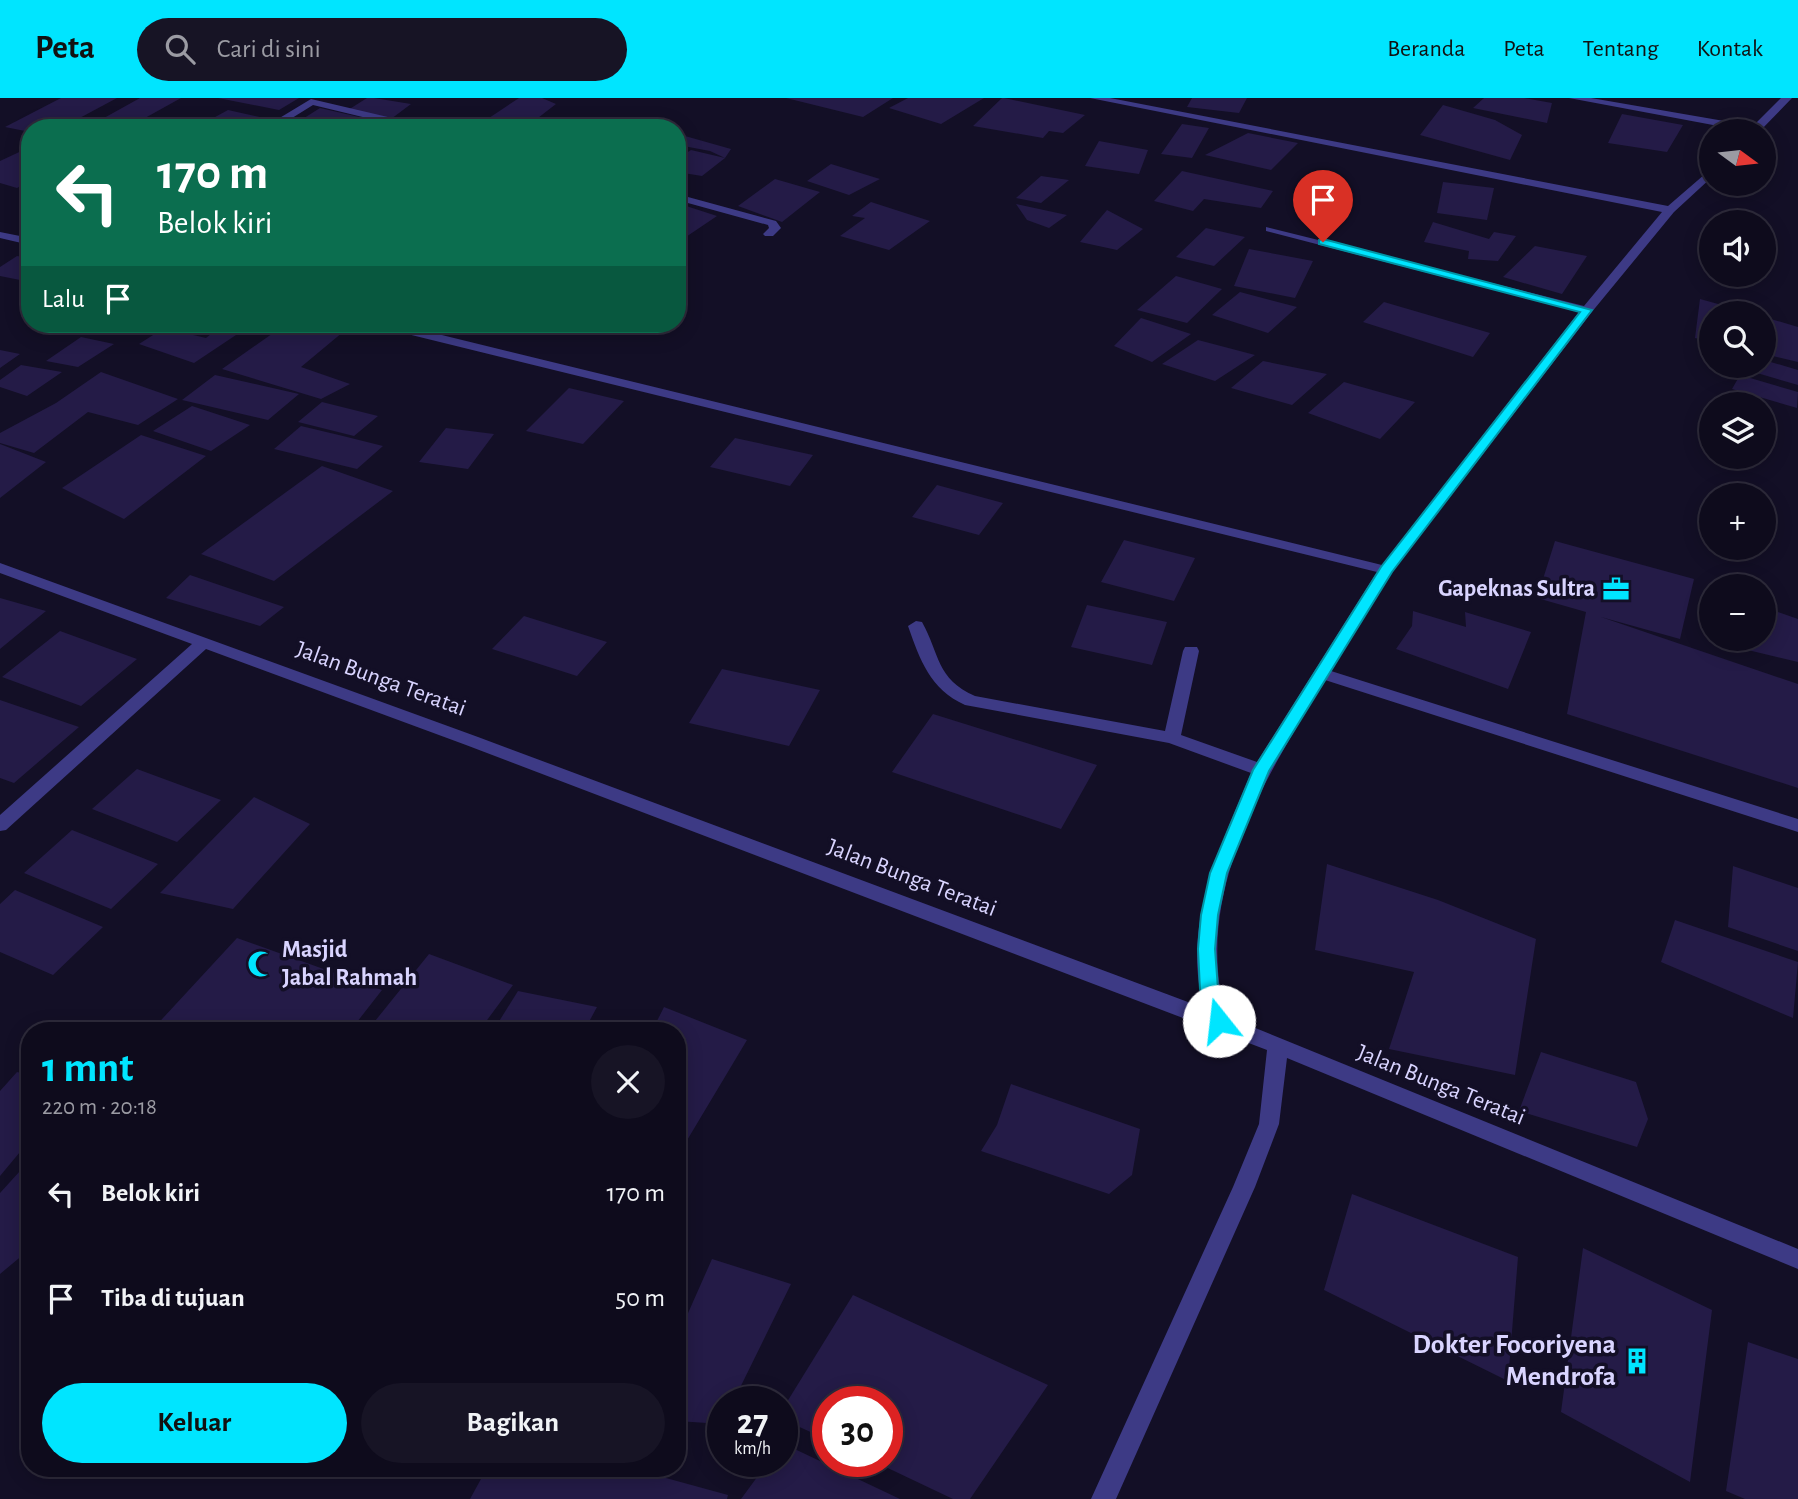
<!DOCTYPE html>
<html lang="id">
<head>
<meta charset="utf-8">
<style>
  body { margin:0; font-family:"Alegreya Sans",sans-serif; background:#171425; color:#f1f3f6; height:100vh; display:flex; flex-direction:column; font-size:26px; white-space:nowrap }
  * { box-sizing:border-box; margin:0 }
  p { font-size:23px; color:#9b9ba3 }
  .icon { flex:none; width:38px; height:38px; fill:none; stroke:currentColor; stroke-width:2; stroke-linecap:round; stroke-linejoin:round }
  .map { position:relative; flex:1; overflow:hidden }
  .sheet { position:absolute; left:21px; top:924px; width:665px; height:455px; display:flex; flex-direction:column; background:#0e0b1c; border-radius:28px; box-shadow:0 4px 18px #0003,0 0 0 2px #2e2b3b }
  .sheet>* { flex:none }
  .hud { position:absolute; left:21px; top:21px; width:665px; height:214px; border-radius:28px; box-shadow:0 4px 18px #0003,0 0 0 2px #2e2b3b; background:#0b6e4f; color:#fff; overflow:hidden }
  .needle { width:46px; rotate:105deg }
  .fabs { position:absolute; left:1699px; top:21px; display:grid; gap:14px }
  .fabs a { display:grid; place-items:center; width:77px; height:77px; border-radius:50%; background:#0e0b1c; box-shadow:0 4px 18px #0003,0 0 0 2px #2e2b3b; font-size:35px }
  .speed { position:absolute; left:707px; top:1288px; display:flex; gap:14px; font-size:35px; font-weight:700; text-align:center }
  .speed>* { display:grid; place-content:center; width:91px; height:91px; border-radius:50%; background:#0e0b1c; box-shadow:0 4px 18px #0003,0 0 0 2px #2e2b3b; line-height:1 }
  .speed small { font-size:18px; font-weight:400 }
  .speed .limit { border:10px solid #d22; background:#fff; color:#111 }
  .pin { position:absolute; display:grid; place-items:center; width:60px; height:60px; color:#fff; margin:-72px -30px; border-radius:50% 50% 50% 0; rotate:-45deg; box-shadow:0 0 7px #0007 }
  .pin .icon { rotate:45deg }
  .me { position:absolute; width:77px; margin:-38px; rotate:344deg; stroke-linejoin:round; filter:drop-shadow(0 0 5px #0008) }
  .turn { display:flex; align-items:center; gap:24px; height:147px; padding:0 21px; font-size:32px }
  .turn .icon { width:91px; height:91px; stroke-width:2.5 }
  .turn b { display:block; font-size:49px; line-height:60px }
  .then { display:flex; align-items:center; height:66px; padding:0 21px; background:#0003; gap:14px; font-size:26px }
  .round { display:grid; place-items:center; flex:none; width:74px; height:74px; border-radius:37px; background:#171425 }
  .head { display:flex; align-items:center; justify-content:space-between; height:119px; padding:0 21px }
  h1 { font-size:42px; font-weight:600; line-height:52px; color:#00e5ff }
  .primary-button { display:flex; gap:14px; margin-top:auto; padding:14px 21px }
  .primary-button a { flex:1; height:80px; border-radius:42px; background:#00e5ff; color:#111; font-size:28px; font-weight:600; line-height:80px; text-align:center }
  .primary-button a+a { background:#171425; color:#f1f3f6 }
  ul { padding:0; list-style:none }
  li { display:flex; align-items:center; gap:21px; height:105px; padding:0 21px }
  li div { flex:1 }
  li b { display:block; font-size:26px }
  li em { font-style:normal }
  header { display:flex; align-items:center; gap:42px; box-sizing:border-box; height:98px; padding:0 35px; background:#00e5ff; color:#111 }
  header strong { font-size:33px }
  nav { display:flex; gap:38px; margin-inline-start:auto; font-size:24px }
  .search { width:490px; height:63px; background:#171425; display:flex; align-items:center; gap:18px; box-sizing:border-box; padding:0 24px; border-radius:38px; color:#9b9ba3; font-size:26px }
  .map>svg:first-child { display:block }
</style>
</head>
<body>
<header>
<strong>Peta</strong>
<div class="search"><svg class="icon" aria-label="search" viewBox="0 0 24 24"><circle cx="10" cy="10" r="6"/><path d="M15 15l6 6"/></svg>Cari di sini</div>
<nav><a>Beranda</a><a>Peta</a><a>Tentang</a><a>Kontak</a></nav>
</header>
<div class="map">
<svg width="1798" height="1401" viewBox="0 0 1798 1401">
  <rect width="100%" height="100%" fill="#130f26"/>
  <path fill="#241b47" d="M 61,0 L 117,0 L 61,30 L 30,30 L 30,34 L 5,29 Z
    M 140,0 L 181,0 L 127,30 L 86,30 Z
    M 218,0 L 299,0 L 279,12 Z
    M 367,0 L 374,0 L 411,6 L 391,21 L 348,12 Z
    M 519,0 L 542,0 L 556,6 L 525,30 L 507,30 L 483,24 Z
    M 786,0 L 893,0 L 863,19 Z
    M 908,0 L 984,0 L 941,26 L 889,10 Z
    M 1002,0 L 1004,0 L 1085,17 L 1063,35 L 1049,33 L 1043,40 L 973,28 Z
    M 1192,0 L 1247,0 L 1239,15 L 1187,9 Z
    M 1484,0 L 1524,0 L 1552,5 L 1547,25 L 1473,10 Z
    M 1443,7 L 1495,22 L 1522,37 L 1510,62 L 1420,37 Z
    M 320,10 L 394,27 L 389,30 L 290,29 Z
    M 228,12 L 264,20 L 247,30 L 195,30 Z
    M 1622,16 L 1683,27 L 1667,54 L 1608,45 Z
    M 1182,26 L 1209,30 L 1192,60 L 1161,56 Z
    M 1248,35 L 1298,45 L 1271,72 L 1205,57 Z
    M 685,38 L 731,51 L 725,60 L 702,78 L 677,74 L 677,61 L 691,52 L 725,60 L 710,53 L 678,47 Z
    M 1099,43 L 1148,52 L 1139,76 L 1085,68 Z
    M 30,49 L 30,83 L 17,90 L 0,85 L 0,63 Z
    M 831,66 L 880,81 L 849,97 L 807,83 Z
    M 1182,73 L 1273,93 L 1261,110 L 1204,101 L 1193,113 L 1154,103 Z
    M 1041,78 L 1069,82 L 1041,105 L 1016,100 Z
    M 775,81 L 820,94 L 782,124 L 738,108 Z
    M 1443,84 L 1494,90 L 1487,122 L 1437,115 Z
    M 871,104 L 930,123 L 889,152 L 840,138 L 865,120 L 852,118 Z
    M 677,105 L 717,118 L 677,145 Z
    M 1016,106 L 1067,117 L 1049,130 L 1027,122 Z
    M 1107,112 L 1143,131 L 1117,152 L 1080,144 Z
    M 1433,124 L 1489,141 L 1494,134 L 1516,138 L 1498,163 L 1468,161 L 1469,153 L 1424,144 Z
    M 1206,130 L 1245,139 L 1214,168 L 1176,159 Z
    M 1535,148 L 1587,158 L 1562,196 L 1503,179 Z
    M 1249,151 L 1313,163 L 1295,200 L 1234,188 Z
    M 17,158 L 30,160 L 30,184 L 0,178 L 0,169 Z
    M 1176,178 L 1222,191 L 1187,225 L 1137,212 Z
    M 1240,194 L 1297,209 L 1268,235 L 1212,217 Z
    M 1700,201 L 1747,214 L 1746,215 L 1712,215 L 1712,244 L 1695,240 Z
    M 1384,204 L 1490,235 L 1473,259 L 1363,224 Z
    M 1764,219 L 1798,229 L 1798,264 L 1764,256 Z
    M 1141,220 L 1191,236 L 1152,264 L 1114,248 Z
    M 286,226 L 317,226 L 343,234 L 301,269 L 350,286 L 321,301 L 222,271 Z
    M 164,230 L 206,240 L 216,232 L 239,235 L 194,265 L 139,246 Z
    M 81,239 L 114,246 L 78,269 L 46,263 Z
    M 1198,242 L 1255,257 L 1215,283 L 1162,266 Z
    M 0,252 L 20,256 L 0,270 Z
    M 1764,262 L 1798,272 L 1798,287 L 1740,270 L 1741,268 L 1764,268 Z
    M 1263,263 L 1327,276 L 1292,307 L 1231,290 Z
    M 21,267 L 62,274 L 27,298 L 0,289 L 0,282 Z
    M 101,274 L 178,301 L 138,327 L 88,314 L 34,355 L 0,345 L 0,335 L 56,305 Z
    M 215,277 L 299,296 L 268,322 L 182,302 Z
    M 1740,277 L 1798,294 L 1797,310 L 1732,291 Z
    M 1344,284 L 1415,304 L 1380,341 L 1308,315 Z
    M 569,290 L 624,303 L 583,346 L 526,333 Z
    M 322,304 L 378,318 L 354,338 L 298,324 Z
    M 192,308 L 250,327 L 211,353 L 153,333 Z
    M 301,328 L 343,338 L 383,348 L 357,371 L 274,351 Z
    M 446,330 L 494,336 L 468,371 L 419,364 Z
    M 141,337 L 206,358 L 124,421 L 62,390 Z
    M 735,340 L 813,357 L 790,388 L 710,369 Z
    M 0,346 L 46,364 L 0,400 Z
    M 322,368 L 393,393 L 274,483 L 201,456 Z
    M 937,387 L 1003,405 L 979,437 L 912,419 Z
    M 1124,442 L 1195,460 L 1174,503 L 1101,484 Z
    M 1555,443 L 1694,481 L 1680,541 L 1601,519 L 1798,586 L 1798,690 L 1567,616 L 1586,514 L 1537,500 Z
    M 190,477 L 284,509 L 260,528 L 166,500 Z
    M 0,500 L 46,513 L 0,551 Z
    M 1087,507 L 1167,524 L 1152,567 L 1071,549 Z
    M 1764,509 L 1798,521 L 1798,564 L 1727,547 L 1728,541 L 1764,541 Z
    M 1413,513 L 1466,529 L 1465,514 L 1531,534 L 1508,591 L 1396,551 L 1412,528 Z
    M 524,518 L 607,544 L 577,578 L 492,551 Z
    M 60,533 L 137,561 L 81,608 L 2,579 Z
    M 722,571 L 820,592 L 789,648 L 689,625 Z
    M 0,602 L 79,629 L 14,685 L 0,680 Z
    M 933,616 L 1097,667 L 1061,731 L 892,674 Z
    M 137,671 L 221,702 L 177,744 L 92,711 Z
    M 254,699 L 310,726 L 233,811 L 160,795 Z
    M 72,732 L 158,766 L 111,811 L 24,775 Z
    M 1327,766 L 1438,802 L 1536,841 L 1515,977 L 1389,951 L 1414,874 L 1315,852 Z
    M 1733,768 L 1798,790 L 1798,853 L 1728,829 Z
    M 15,792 L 103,829 L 53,877 L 0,854 L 0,806 Z
    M 1675,822 L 1798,864 L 1793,920 L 1661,864 Z
    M 237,840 L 382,892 L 350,933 L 151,933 Z
    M 429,856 L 513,887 L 479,933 L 367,933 Z
    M 518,893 L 597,909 L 584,933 L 493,933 Z
    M 664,909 L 747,942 L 677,1059 L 677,933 L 652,933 Z
    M 1541,954 L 1636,984 L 1648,1021 L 1637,1049 L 1519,1013 Z
    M 17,974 L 30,977 L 30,1042 L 0,1078 L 0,993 Z
    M 1011,986 L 1140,1031 L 1132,1077 L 1109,1096 L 981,1053 L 997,1027 Z
    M 30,1062 L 30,1151 L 0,1176 L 0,1095 Z
    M 1352,1096 L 1518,1159 L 1508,1283 L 1324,1192 Z
    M 1583,1150 L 1712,1212 L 1690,1384 L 1561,1314 Z
    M 712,1161 L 791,1186 L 733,1304 L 723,1304 L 722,1326 L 677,1323 L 677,1240 Z
    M 853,1197 L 1048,1287 L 970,1401 L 953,1401 L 873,1363 L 887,1363 L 887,1304 L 828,1304 L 828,1342 L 782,1321 L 782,1312 Z
    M 1748,1244 L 1798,1261 L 1798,1401 L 1745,1401 L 1726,1393 Z
    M 782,1345 L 900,1401 L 741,1401 L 769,1363 L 782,1363 Z
    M 487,1370 L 646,1370 L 644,1374 L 728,1397 L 727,1401 L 470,1401 Z"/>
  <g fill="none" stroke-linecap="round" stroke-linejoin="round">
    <path fill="#3d3a85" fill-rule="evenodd" d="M 1090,0 L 1110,0 L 1668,108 L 1712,70 L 1712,79 L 1674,114 L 1591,215 L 1392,474 L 1331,573 L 1798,721 L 1798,734 L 1325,582 C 1264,682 1192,797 1226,918 L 1798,1151 L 1798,1171 L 1287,960 L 1279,1026 L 1255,1089 L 1116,1401 L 1091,1401 L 1233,1089 L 1259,1026 L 1267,952 L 466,647 L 206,551 L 6,732 L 0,733 L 0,717 L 192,546 L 0,475 L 0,465 L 478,639 L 1204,910 C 1181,826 1220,751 1251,675 L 1169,645 L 965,607 C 930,591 920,562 908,528 L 916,523 L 922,524 C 940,556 936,581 975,598 L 1165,633 L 1183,553 L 1185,549 L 1197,549 L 1199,553 L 1181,637 L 1257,664 L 1377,474 L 383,230 L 377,226 L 397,226 L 1382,467 L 1579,214 L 1266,133 L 1266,129 L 1584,208 L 1662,114 Z
      M 1569,0 L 1591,0 L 1753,28 L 1781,0 L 1792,0 L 1760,33 L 1745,33 Z
      M 311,1 L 422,27 L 427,30 L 408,30 L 313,7 L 276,30 L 263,30 Z
      M 677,96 L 776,123 L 781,130 L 773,138 L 765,138 L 763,136 L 769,130 L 768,127 L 677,102 Z
      M 0,134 L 30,140 L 30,147 L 0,140 Z"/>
  </g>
  <path fill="#00e5ff" stroke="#0095a6" stroke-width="2" d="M 1323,141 L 1592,212 L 1392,474 L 1269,673 L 1227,775 L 1218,817 L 1215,851 L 1218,891 L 1228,923 L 1225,928 L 1219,931 L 1212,928 L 1200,891 L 1198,851 L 1201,817 L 1210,775 L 1253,672 L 1381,469 L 1580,214 L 1319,146 L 1319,142 Z"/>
  <defs>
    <g id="office-bare" transform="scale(2.1)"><path d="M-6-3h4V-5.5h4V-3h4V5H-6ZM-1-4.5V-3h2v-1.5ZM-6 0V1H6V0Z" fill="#00e5ff" stroke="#130f26" stroke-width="2.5" paint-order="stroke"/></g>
    <g id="mosque-bare" transform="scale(2.1)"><path d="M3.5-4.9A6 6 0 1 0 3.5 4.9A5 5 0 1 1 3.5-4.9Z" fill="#00e5ff" stroke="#130f26" stroke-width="2.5" paint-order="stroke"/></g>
    <g id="building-bare" transform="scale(2.1)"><path d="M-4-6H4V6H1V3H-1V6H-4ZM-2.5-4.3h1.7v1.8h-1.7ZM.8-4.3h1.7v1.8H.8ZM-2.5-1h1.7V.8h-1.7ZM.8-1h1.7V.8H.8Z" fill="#00e5ff" stroke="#130f26" stroke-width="2.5" paint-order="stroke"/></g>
  </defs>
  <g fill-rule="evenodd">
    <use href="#office-bare" x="1616" y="491"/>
    <use href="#mosque-bare" x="261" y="866"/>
    <use href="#building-bare" x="1637" y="1263"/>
  </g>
  <g text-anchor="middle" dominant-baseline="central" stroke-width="7" stroke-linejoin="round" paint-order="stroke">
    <g font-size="24" font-weight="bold" fill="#d9d4ff" stroke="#130f26" text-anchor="end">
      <text x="1595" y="491">Gapeknas Sultra</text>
      <text x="282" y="852" text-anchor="start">Masjid<tspan x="282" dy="28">Jabal Rahmah</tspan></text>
    </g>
    <g font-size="24" fill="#d9d4ff" stroke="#130f26">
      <text transform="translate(381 581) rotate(20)">Jalan Bunga Teratai</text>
      <text transform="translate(912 780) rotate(21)">Jalan Bunga Teratai</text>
      <text transform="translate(1441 987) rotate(22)">Jalan Bunga Teratai</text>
    </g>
    <g font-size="28" font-weight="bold" fill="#d9d4ff" stroke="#130f26" text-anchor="end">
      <text x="1616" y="1247">Dokter Focoriyena<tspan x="1616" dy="32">Mendrofa</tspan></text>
    </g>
  </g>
</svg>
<div class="fabs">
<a><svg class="needle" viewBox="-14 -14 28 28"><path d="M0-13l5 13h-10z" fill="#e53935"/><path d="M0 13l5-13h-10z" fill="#9b9ba3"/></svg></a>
<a><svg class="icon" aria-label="sound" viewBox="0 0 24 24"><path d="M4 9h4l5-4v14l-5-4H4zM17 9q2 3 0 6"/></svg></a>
<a><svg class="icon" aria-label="search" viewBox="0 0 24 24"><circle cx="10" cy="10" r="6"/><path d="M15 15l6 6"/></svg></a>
<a><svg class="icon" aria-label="layers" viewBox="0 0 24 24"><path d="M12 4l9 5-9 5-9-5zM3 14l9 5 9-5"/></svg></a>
<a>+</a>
<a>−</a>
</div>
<div class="speed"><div>27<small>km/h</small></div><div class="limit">30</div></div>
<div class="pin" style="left:1323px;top:144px;background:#d93025"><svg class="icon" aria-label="arrive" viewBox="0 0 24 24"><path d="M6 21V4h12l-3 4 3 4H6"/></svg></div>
<svg class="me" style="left:1219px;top:923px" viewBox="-20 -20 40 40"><circle r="19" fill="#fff"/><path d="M0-13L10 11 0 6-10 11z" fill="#00e5ff"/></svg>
<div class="hud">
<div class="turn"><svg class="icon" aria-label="left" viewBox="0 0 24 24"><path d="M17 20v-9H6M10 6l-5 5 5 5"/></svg><div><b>170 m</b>Belok kiri</div></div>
<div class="then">Lalu<svg class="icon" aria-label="arrive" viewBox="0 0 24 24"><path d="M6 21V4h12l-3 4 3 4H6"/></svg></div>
</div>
<section class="sheet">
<div class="head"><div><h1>1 mnt</h1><p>220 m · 20:18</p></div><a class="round"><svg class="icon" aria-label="close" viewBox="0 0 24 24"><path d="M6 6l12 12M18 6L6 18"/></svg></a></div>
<ul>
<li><svg class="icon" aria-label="left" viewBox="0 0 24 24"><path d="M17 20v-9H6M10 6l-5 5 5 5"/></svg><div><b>Belok kiri</b></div><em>170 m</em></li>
<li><svg class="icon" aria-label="arrive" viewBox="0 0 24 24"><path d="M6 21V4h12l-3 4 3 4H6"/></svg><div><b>Tiba di tujuan</b></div><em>50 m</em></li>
</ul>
<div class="primary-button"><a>Keluar</a><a>Bagikan</a></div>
</section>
</div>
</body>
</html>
